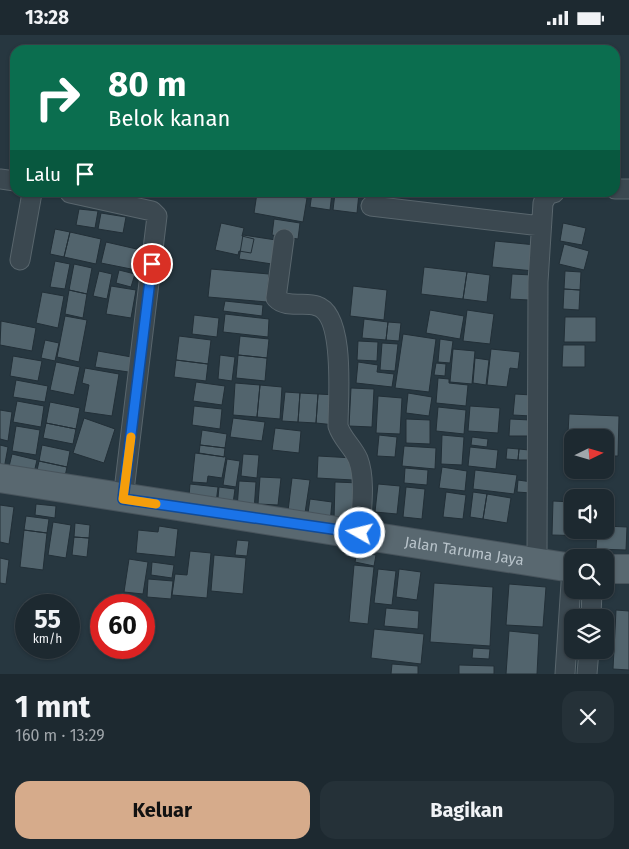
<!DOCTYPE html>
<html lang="id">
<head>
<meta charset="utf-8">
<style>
  body { margin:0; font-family:"Fira Sans",sans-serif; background:#253138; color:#f1f3f6; height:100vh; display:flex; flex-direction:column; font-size:19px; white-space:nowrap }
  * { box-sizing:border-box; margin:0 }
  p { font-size:16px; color:#a0a6ab }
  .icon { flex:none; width:28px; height:28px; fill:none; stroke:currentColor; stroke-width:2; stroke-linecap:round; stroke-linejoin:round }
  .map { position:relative; height:639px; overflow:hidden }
  .side { display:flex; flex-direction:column; background:#1d2930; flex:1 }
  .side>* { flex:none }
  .hud { position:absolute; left:10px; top:10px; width:610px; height:152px; border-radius:15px; box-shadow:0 1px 4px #0004,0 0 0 1px #3b454c; background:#0b6e4f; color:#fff; overflow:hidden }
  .needle { width:32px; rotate:85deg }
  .tools { position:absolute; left:564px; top:394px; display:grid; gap:10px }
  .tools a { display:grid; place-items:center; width:50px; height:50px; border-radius:10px; background:#1d2930; box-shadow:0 1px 4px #0004,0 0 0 1px #3b454c; font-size:25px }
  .speed { position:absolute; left:15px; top:559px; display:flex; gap:10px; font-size:25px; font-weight:700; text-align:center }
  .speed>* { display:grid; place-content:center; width:65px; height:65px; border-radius:50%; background:#1d2930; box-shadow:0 1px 4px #0004,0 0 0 1px #3b454c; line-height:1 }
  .speed small { font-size:12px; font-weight:400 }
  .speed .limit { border:8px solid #d22; background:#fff; color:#111 }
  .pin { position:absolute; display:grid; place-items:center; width:42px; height:42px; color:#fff; margin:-21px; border:2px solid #fff; border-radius:50%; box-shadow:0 1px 5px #0007 }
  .me { position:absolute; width:55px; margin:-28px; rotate:278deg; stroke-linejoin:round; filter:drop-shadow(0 0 4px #0008) }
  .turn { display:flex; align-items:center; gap:18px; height:105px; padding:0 15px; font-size:22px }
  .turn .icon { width:65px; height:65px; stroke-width:2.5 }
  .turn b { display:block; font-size:35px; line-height:42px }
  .then { display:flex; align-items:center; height:48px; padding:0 15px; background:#0003; gap:10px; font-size:19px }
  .round { display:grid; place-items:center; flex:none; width:52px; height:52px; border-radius:15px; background:#253138 }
  .head { display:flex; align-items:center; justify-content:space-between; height:85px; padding:0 15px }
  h1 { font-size:30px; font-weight:700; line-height:38px }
  .action { display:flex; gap:10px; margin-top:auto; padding:10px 15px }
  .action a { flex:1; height:58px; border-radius:15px; background:#d6ab8b; color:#111; font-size:20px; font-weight:700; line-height:58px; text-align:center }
  .action a+a { background:#253138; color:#f1f3f6 }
  .status { display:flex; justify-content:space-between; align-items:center; height:35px; padding:0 25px; background:#1d2930; direction:ltr }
  .status svg { height:14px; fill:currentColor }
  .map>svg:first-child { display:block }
</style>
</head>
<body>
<div class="status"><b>13:28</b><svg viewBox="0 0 49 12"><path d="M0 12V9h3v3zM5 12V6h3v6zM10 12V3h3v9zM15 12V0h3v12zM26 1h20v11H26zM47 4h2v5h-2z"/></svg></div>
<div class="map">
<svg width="629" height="639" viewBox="0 0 629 639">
  <rect width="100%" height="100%" fill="#273740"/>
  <path fill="#52646d" stroke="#222f37" d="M 615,119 L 620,120 L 615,153 Z
    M 257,158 L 274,158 L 307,163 L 303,187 L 254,178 Z
    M 309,158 L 332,158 L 330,175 L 310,172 L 312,158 Z
    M 335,158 L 359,158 L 357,178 L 333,175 Z
    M 355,158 L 379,158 L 378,163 Z
    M 79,174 L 98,176 L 95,193 L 76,190 Z
    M 101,178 L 126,182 L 123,198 L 98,194 Z
    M 274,184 L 300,188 L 298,204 L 272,200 Z
    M 221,188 L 244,193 L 242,201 L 254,204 L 251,218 L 239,216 L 238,220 L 215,215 Z
    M 563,188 L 586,193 L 582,210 L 560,206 Z
    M 55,194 L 70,197 L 64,222 L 50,219 Z
    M 70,197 L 101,204 L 96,229 L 64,222 Z
    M 243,200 L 276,205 L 272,229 L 239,224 Z
    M 495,206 L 536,210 L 534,236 L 492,232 Z
    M 106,207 L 141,215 L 136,235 L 101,228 Z
    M 564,209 L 589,216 L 584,235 L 559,229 Z
    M 55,226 L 70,229 L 65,254 L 50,252 Z
    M 74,229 L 92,233 L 87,259 L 69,255 Z
    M 424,232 L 467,237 L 463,264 L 421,259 Z
    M 211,234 L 269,239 L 267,267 L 208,262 Z
    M 119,235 L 135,239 L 131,252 L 116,248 Z
    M 99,236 L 112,239 L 107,264 L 93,261 Z
    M 565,236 L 581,237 L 580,255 L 564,254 Z
    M 467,237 L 490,240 L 487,267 L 463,264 Z
    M 512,239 L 532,240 L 529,265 L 510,264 Z
    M 111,251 L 136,255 L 131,283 L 106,279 Z
    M 353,251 L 387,255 L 384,285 L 350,281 Z
    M 564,254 L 580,255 L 579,275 L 563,274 Z
    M 69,255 L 87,259 L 83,283 L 65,279 Z
    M 42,257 L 64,261 L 58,293 L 36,288 Z
    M 225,266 L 263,270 L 262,281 L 223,276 Z
    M 430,275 L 464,281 L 460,304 L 426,298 Z
    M 467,275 L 494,279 L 490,309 L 463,306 Z
    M 225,279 L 269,284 L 268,302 L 223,297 Z
    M 194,280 L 219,283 L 217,302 L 192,299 Z
    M 65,281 L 87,285 L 79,327 L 57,322 Z
    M 565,282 L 596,282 L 596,307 L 564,307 Z
    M 364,284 L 388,287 L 386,305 L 362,303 Z
    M 1,286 L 36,293 L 32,316 L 0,310 Z
    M 388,287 L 401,288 L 399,306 L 386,305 Z
    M 403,299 L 436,304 L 429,357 L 395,353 Z
    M 179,301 L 211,305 L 208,329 L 176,325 Z
    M 240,301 L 269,304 L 267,323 L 238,320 Z
    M 440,304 L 453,306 L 450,328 L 438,327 Z
    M 45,305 L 59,308 L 55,326 L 41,323 Z
    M 358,306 L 378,307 L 377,326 L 357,325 Z
    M 382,308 L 398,309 L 395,336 L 380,335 Z
    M 563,310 L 585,310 L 585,332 L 562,332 Z
    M 453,314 L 475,316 L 472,349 L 450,347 Z
    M 491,314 L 520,317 L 518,334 L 510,333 L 507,352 L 487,350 Z
    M 98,316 L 137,323 L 135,338 L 95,332 Z
    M 220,320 L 235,322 L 232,346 L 218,344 Z
    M 238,320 L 267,323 L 265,346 L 236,343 Z
    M 13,321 L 42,326 L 38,346 L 10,341 Z
    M 475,323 L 489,325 L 486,350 L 473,348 Z
    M 176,325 L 208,329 L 206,346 L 174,342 Z
    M 56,327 L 80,332 L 74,360 L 50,355 Z
    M 358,327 L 378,330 L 377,337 L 394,339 L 392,352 L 356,348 Z
    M 436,328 L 446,329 L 445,341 L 434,340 Z
    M 85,333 L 119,339 L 112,381 L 84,377 L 89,350 L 82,348 Z
    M 438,343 L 449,344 L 449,348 L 468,350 L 466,371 L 436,368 Z
    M 16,345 L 48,351 L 45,367 L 13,362 Z
    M 196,347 L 225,351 L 222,370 L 193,366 Z
    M 235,348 L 260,350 L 257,382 L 233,380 Z
    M 260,350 L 282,352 L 280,384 L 257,382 Z
    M 351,353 L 374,354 L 372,392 L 349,391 Z
    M 285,357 L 300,358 L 298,387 L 282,386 Z
    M 300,358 L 318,359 L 316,388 L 298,387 Z
    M 408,358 L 432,362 L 429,381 L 406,378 Z
    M 318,359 L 337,360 L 335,390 L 316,388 Z
    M 515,359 L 532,360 L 531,381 L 513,380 Z
    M 378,361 L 402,363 L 400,399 L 376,398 Z
    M 17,366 L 44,371 L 41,392 L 13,387 Z
    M 50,367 L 80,373 L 76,394 L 46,388 Z
    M 194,371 L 222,374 L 220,394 L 192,390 Z
    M 470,371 L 500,373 L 498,398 L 468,396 Z
    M 438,372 L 466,375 L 464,399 L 436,396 Z
    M 0,375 L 12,377 L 8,406 L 0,404 Z
    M 569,379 L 619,381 L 618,421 L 605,421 L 605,402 L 572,402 L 572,420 L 567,419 Z
    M 84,383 L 115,394 L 104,428 L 73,418 Z
    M 233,383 L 265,387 L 262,406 L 230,402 Z
    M 406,384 L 430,385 L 430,409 L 406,408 Z
    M 510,384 L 530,385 L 530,401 L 509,401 Z
    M 46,388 L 76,394 L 73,409 L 43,403 Z
    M 16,391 L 40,395 L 36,420 L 12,416 Z
    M 275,393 L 301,396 L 299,418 L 272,415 Z
    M 202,395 L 227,399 L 225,413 L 200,410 Z
    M 379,400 L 397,402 L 395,422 L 377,421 Z
    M 442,400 L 464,402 L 462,430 L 441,429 Z
    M 472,402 L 488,404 L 487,412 L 471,410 Z
    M 0,410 L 8,412 L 4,434 L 0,433 Z
    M 42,410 L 70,416 L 67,432 L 39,426 Z
    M 200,410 L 225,413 L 224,422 L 199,418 Z
    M 404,411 L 436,413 L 435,434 L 402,431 Z
    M 470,412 L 498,415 L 496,434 L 468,431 Z
    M 507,413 L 519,414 L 518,425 L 506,424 Z
    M 519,414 L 529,415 L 528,425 L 518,425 Z
    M 195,418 L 226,422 L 222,443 L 208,441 L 207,448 L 192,447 Z
    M 12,419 L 37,425 L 33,442 L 8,436 Z
    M 243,419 L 259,420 L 257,443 L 241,441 Z
    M 318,421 L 354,423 L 353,445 L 317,443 Z
    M 227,424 L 240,426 L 236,452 L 223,450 Z
    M 39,426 L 67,432 L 63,451 L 35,445 Z
    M 442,432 L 467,436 L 465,456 L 439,453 Z
    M 405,433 L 428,435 L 427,450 L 404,448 Z
    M 475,435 L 517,440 L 514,459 L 473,454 Z
    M 260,442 L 281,443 L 278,470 L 258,469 Z
    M 292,443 L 310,445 L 305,478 L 288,476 Z
    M 518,445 L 532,447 L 531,458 L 517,457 Z
    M 239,446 L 256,447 L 254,476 L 237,474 Z
    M 335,447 L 360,448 L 359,485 L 334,485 Z
    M 190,449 L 218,452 L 215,476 L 188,473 Z
    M 378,449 L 400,451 L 397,479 L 375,477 Z
    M 219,452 L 235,454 L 232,476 L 217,474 Z
    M 406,452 L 425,454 L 422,484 L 403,482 Z
    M 446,457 L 466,460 L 463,484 L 443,482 Z
    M 473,457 L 487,459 L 483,484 L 470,482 Z
    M 487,459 L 511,463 L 507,488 L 483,484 Z
    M 310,464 L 332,467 L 330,488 L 307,485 Z
    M 553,466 L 572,467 L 572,495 L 592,495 L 592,501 L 552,500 Z
    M 36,469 L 56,471 L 55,483 L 35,480 Z
    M 0,470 L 14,472 L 9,509 L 0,507 Z
    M 26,481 L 49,484 L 47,498 L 24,495 Z
    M 53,487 L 71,490 L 66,523 L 48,520 Z
    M 75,488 L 90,490 L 89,503 L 74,502 Z
    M 159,491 L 178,494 L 175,522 L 136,518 L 138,495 L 158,497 Z
    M 605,491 L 627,492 L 626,515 L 596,514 L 597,495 L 605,495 Z
    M 24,495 L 47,498 L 43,535 L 20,532 Z
    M 74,502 L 89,503 L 87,522 L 72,520 Z
    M 237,505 L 249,506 L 247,521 L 235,520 Z
    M 190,516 L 211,518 L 207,563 L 172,560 L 175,539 L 187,540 Z
    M 357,517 L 376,520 L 374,531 L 355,527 Z
    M 214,520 L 246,523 L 243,559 L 211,556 Z
    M 0,523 L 9,525 L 6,549 L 0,548 Z
    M 129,524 L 148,527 L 143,559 L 124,557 Z
    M 152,527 L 174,530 L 172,543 L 151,540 Z
    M 354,530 L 374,532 L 368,589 L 349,587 Z
    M 378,534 L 396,536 L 392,570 L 374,568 Z
    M 399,534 L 421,537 L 417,565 L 396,562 Z
    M 148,544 L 173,546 L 171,564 L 147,562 Z
    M 434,548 L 493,552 L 490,611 L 430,607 Z
    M 509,549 L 546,552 L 543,592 L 506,590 Z
    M 386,573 L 419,576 L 418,594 L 384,591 Z
    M 616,575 L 629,576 L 629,635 L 613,634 Z
    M 374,594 L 424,599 L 421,629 L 371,623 Z
    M 509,596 L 539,599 L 537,639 L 506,639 Z
    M 473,613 L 490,614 L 489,624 L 472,623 Z
    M 392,629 L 418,631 L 418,639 L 391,639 Z
    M 459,630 L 494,631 L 494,639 L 459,639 Z"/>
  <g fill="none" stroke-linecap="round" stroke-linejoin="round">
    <g stroke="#59666d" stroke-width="21">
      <path id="minor" d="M 0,144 L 15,146
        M 615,154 L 629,154
        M 70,158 L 152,176 L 157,181 L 123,464
        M 371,171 L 541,191
        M 284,204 L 276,263 C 286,274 305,266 317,271 C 346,280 338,365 338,391 C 342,404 353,412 358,424 C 366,445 361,476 360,498
        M 20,225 L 32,158
        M 537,527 L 538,247 L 543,168 L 548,159 L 554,158
        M 591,582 L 592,555
        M 565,639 L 572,533
        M 587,639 L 589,615"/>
    </g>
    <g stroke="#48545c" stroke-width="30">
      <g id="primary">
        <path id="s1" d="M 0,443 L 572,533"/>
        <path d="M 605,534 L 629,534"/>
      </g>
    </g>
    <use href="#minor" stroke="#3b4850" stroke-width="19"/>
    <use href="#primary" stroke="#596870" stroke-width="28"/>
  </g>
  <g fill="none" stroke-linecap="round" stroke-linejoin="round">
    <g stroke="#114b97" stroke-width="12">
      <path id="route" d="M 152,229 L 123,464 L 360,498"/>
    </g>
    <use href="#route" stroke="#1a73e8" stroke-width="9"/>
    <path stroke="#f59e0b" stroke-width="9" d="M 131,402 L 123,464 L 156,469"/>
  </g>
  <g text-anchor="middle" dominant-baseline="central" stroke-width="5" stroke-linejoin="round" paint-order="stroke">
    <g font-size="15" fill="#b8c3ca" stroke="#202d35">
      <text stroke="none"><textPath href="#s1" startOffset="470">Jalan Taruma Jaya</textPath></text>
    </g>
  </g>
</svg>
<div class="tools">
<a><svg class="needle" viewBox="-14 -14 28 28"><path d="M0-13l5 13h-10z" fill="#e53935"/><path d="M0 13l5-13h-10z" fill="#a0a6ab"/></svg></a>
<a><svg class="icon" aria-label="sound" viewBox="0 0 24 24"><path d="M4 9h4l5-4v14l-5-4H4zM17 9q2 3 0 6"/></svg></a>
<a><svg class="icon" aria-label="search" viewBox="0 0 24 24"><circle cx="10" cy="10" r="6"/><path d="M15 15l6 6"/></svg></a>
<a><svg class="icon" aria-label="layers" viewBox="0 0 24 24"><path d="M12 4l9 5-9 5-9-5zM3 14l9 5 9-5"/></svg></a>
</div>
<div class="speed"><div>55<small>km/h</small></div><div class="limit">60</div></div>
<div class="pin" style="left:152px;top:229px;background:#d93025"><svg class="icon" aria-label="arrive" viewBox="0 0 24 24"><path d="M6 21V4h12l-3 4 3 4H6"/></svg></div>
<svg class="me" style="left:360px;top:498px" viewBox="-20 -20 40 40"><circle r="17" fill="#1a73e8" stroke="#fff" stroke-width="3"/><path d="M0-11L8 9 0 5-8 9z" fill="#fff"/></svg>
<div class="hud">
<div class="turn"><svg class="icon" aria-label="right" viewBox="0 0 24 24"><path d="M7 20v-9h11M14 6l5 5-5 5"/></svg><div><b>80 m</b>Belok kanan</div></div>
<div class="then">Lalu<svg class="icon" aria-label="arrive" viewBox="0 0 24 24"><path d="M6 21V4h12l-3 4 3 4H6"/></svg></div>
</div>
</div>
<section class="side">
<div class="head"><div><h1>1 mnt</h1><p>160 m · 13:29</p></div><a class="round"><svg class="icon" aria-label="close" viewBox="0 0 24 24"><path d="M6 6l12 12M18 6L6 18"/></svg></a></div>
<div class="action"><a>Keluar</a><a>Bagikan</a></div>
</section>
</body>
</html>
